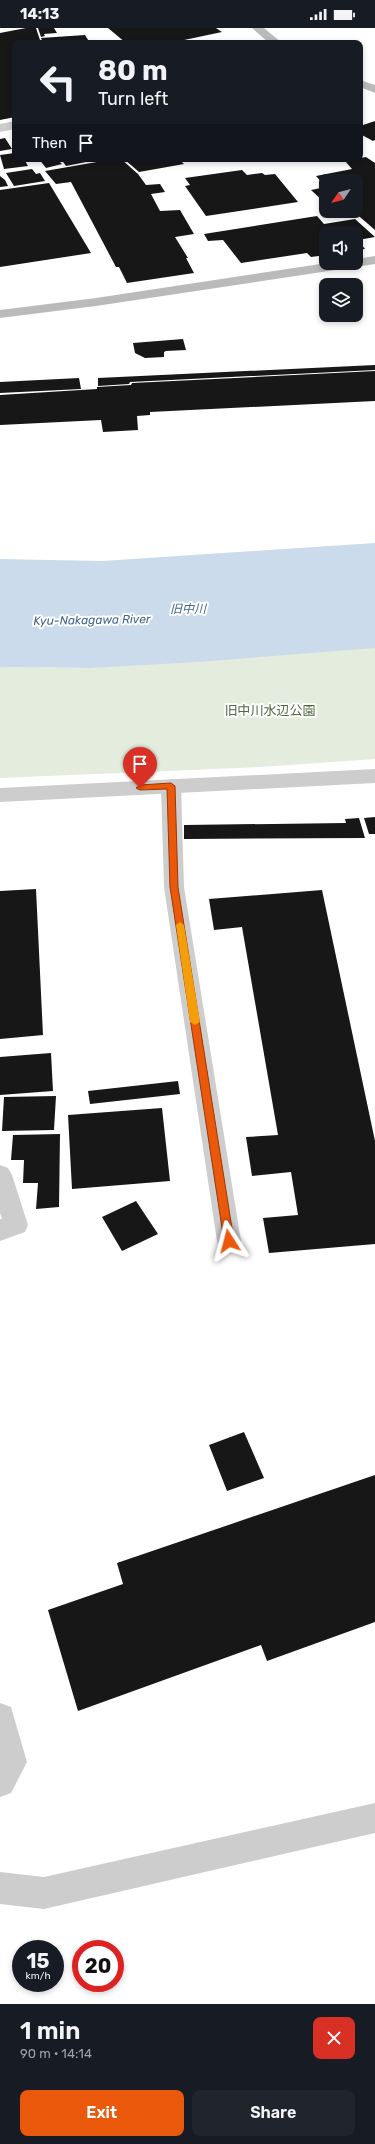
<!DOCTYPE html>
<html lang="en">
<head>
<meta charset="utf-8">
<style>
  body { margin:0; font-family:Rubik,"Noto Sans JP",sans-serif; background:#20242c; color:#f1f3f6; height:100vh; display:flex; flex-direction:column; font-size:15px; white-space:nowrap }
  * { box-sizing:border-box; margin:0 }
  p { font-size:13px; color:#9ea1a6 }
  .icon { flex:none; width:22px; height:22px; fill:none; stroke:currentColor; stroke-width:2; stroke-linecap:round; stroke-linejoin:round }
  .map { position:relative; height:1976px; overflow:hidden }
  .panel { display:flex; flex-direction:column; background:#171b24; flex:1 }
  .panel>* { flex:none }
  .hud { position:absolute; left:12px; top:12px; width:351px; height:122px; border-radius:8px; box-shadow:0 2px 6px #0003; background:#171b24; color:#f1f3f6; overflow:hidden }
  .needle { width:26px; rotate:235deg }
  .controls { position:absolute; left:319px; top:146px; display:grid; gap:8px }
  .controls a { display:grid; place-items:center; width:44px; height:44px; border-radius:8px; background:#171b24; box-shadow:0 2px 6px #0003; font-size:20px }
  .speed { position:absolute; left:12px; top:1912px; display:flex; gap:8px; font-size:20px; font-weight:700; text-align:center }
  .speed>* { display:grid; place-content:center; width:52px; height:52px; border-radius:50%; background:#171b24; box-shadow:0 2px 6px #0003; line-height:1 }
  .speed small { font-size:10px; font-weight:400 }
  .speed .limit { border:6px solid #d22; background:#fff; color:#111 }
  .pin { position:absolute; display:grid; place-items:center; width:34px; height:34px; color:#fff; margin:-41px -17px; border-radius:50% 50% 50% 0; rotate:-45deg; box-shadow:0 0 4px #0007 }
  .pin .icon { rotate:45deg }
  .me { position:absolute; width:44px; margin:-22px; rotate:351deg; stroke-linejoin:round; filter:drop-shadow(0 0 3px #0008) }
  .turn { display:flex; align-items:center; gap:14px; height:84px; padding:0 20px; font-size:18px }
  .turn .icon { width:52px; height:52px; stroke-width:2.5 }
  .turn b { display:block; font-size:28px; line-height:34px }
  .then { display:flex; align-items:center; height:38px; padding:0 20px; background:#0003; gap:8px; font-size:15px }
  .round { display:grid; place-items:center; flex:none; width:42px; height:42px; border-radius:8px; background:#20242c }
  .overview { display:flex; align-items:center; justify-content:space-between; height:68px; padding:0 20px }
  h1 { font-size:24px; font-weight:600; line-height:30px }
  .cta { display:flex; gap:8px; margin-top:auto; padding:8px 20px }
  .cta a { flex:1; height:46px; border-radius:8px; background:#ea580c; color:#fff; font-size:16px; font-weight:600; line-height:46px; text-align:center }
  .cta a+a { background:#20242c; color:#f1f3f6 }
  .status { display:flex; justify-content:space-between; align-items:center; height:28px; padding:0 20px; background:#171b24; direction:ltr }
  .status svg { height:11px; fill:currentColor }
  .map>svg:first-child { display:block }
</style>
</head>
<body>
<div class="status"><b>14:13</b><svg viewBox="0 0 49 12"><path d="M0 12V9h3v3zM5 12V6h3v6zM10 12V3h3v9zM15 12V0h3v12zM26 1h20v11H26zM47 4h2v5h-2z"/></svg></div>
<div class="map">
<svg width="375" height="1976" viewBox="0 0 375 1976">
  <rect width="100%" height="100%" fill="#fff"/>
  <path fill="#e4ecde" d="M 375,619 L 375,731 L 261,739 L 0,750 L 0,639 L 91,640 Z"/>
  <path fill="#ccdbeb" d="M 375,515 L 375,620 L 198,634 L 91,640 L 0,639 L 0,531 L 102,533 Z"/>
  <path fill="#171717" d="M 26,0 L 36,0 L 41,15 L 15,15 L 15,89 L 0,92 L 0,5 Z
    M 38,0 L 54,0 L 57,5 L 44,6 L 45,8 L 41,9 Z
    M 108,0 L 216,0 L 222,4 L 170,15 L 126,15 Z
    M 85,7 L 90,15 L 43,15 L 41,10 Z
    M 375,93 L 375,112 L 373,113 L 360,106 L 360,101 L 362,100 L 360,98 Z
    M 5,110 L 12,121 L 0,123 L 0,111 Z
    M 15,125 L 15,131 L 24,131 L 28,138 L 4,141 L 0,127 Z
    M 366,129 L 375,135 L 375,202 L 353,183 L 356,183 L 356,153 L 326,153 L 326,173 L 324,174 L 311,162 L 326,159 L 316,148 L 352,141 L 345,133 Z
    M 39,131 L 57,131 L 62,136 L 46,140 Z
    M 61,131 L 84,131 L 86,134 L 66,138 Z
    M 114,131 L 121,131 L 138,146 L 146,157 L 160,156 L 165,164 L 151,166 L 160,183 L 180,182 L 194,206 L 175,209 L 188,230 L 186,230 L 194,245 L 127,255 L 119,239 L 116,239 L 71,154 L 56,156 L 45,143 Z
    M 124,131 L 179,131 L 184,136 L 139,144 Z
    M 32,141 L 36,146 L 40,145 L 45,153 L 14,158 L 6,145 Z
    M 242,142 L 247,147 L 262,145 L 265,147 L 275,146 L 298,174 L 206,188 L 185,158 L 190,157 L 185,150 Z
    M 0,148 L 5,152 L 8,158 L 0,159 Z
    M 49,155 L 91,225 L 0,239 L 0,162 Z
    M 317,188 L 324,196 L 355,191 L 375,209 L 358,212 L 365,221 L 356,222 L 356,205 L 326,205 L 326,227 L 311,229 L 307,225 L 241,235 L 223,212 L 208,213 L 204,206 Z
    M 183,311 L 186,322 L 166,323 L 164,324 L 164,329 L 145,330 L 135,325 L 133,315 Z
    M 375,337 L 375,342 L 130,354 L 129,356 L 98,358 L 98,350 Z
    M 375,343 L 375,373 L 150,384 L 150,387 L 137,388 L 138,402 L 103,404 L 101,392 L 0,397 L 0,367 L 97,361 L 97,359 L 131,357 L 132,355 Z
    M 79,350 L 81,361 L 0,365 L 0,354 Z
    M 375,789 L 375,806 L 369,806 L 364,790 Z
    M 359,790 L 365,810 L 184,811 L 184,797 L 346,795 L 345,791 Z
    M 36,861 L 43,1007 L 0,1011 L 0,863 Z
    M 322,862 L 375,1113 L 375,1216 L 269,1225 L 263,1190 L 298,1187 L 291,1144 L 252,1148 L 246,1109 L 278,1107 L 242,899 L 214,902 L 209,871 Z
    M 51,1025 L 53,1063 L 0,1067 L 0,1029 Z
    M 178,1053 L 180,1066 L 90,1076 L 88,1063 Z
    M 56,1068 L 54,1102 L 2,1103 L 4,1069 Z
    M 162,1080 L 170,1153 L 72,1161 L 68,1087 Z
    M 60,1106 L 59,1179 L 36,1181 L 38,1155 L 23,1155 L 24,1132 L 11,1132 L 13,1107 Z
    M 136,1173 L 158,1206 L 122,1223 L 102,1189 Z
    M 244,1404 L 264,1450 L 227,1463 L 209,1417 Z
    M 375,1447 L 375,1594 L 267,1633 L 261,1617 L 78,1683 L 48,1582 L 123,1556 L 117,1535 Z"/>
  <g fill="none" stroke-linecap="round" stroke-linejoin="round">
    <path fill="#cdcdcd" fill-rule="evenodd" d="M 171,751 L 178,753 L 181,758 L 184,859 L 241,1213 L 238,1220 L 229,1224 L 220,1220 L 217,1213 L 164,859 L 161,758 L 164,753 Z
      M 0,1137 L 8,1140 L 12,1147 L 28,1197 L 25,1204 L 0,1213 L 0,1191 L 2,1191 L 0,1185 Z
      M 375,1775 L 375,1805 L 44,1881 L 0,1876 L 0,1844 L 44,1849 Z"/>
    <path fill="#cdcdcd" fill-rule="evenodd" d="M 15,93 L 15,101 L 0,104 L 0,96 Z
      M 375,741 L 375,755 L 0,774 L 0,760 Z
      M 0,1675 L 11,1679 L 27,1734 L 11,1765 L 0,1769 Z"/>
    <path fill="#bababa" fill-rule="evenodd" d="M 252,0 L 264,0 L 282,15 L 269,15 Z
      M 360,52 L 375,57 L 375,65 L 360,59 Z
      M 375,228 L 375,236 L 96,278 L 0,290 L 0,282 L 96,270 L 327,235 L 356,235 L 356,231 Z"/>
  </g>
  <path fill="#ea580c" stroke="#983908" d="M 171,755 L 175,758 L 178,859 L 234,1213 L 229,1217 L 224,1213 L 170,859 L 167,761 L 140,762 L 136,760 L 140,757 Z"/>
  <path fill="#f59e0b" d="M 180,894 L 184,897 L 200,994 L 195,997 L 190,994 L 176,897 Z"/>
  <g text-anchor="middle" dominant-baseline="central" stroke-width="4" stroke-linejoin="round" paint-order="stroke">
    <g font-size="12" font-style="italic" fill="#40668f" stroke="#fff">
      <text x="188" y="581">旧中川</text>
      <text transform="translate(92 592) rotate(-1)">Kyu-Nakagawa River</text>
    </g>
    <g font-size="13" fill="#4d6a3f" stroke="#fff">
      <text x="270" y="682">旧中川水辺公園</text>
    </g>
  </g>
</svg>
<div class="controls">
<a><svg class="needle" viewBox="-14 -14 28 28"><path d="M0-13l5 13h-10z" fill="#e53935"/><path d="M0 13l5-13h-10z" fill="#9ea1a6"/></svg></a>
<a><svg class="icon" aria-label="sound" viewBox="0 0 24 24"><path d="M4 9h4l5-4v14l-5-4H4zM17 9q2 3 0 6"/></svg></a>
<a><svg class="icon" aria-label="layers" viewBox="0 0 24 24"><path d="M12 4l9 5-9 5-9-5zM3 14l9 5 9-5"/></svg></a>
</div>
<div class="speed"><div>15<small>km/h</small></div><div class="limit">20</div></div>
<div class="pin" style="left:140px;top:760px;background:#d93025"><svg class="icon" aria-label="arrive" viewBox="0 0 24 24"><path d="M6 21V4h12l-3 4 3 4H6"/></svg></div>
<svg class="me" style="left:229px;top:1213px" viewBox="-20 -20 40 40"><path d="M0-17L14 15 0 8-14 15z" fill="#ea580c" stroke="#fff" stroke-width="4"/></svg>
<div class="hud">
<div class="turn"><svg class="icon" aria-label="left" viewBox="0 0 24 24"><path d="M17 20v-9H6M10 6l-5 5 5 5"/></svg><div><b>80 m</b>Turn left</div></div>
<div class="then">Then<svg class="icon" aria-label="arrive" viewBox="0 0 24 24"><path d="M6 21V4h12l-3 4 3 4H6"/></svg></div>
</div>
</div>
<section class="panel">
<div class="overview"><div><h1>1 min</h1><p>90 m · 14:14</p></div><a class="round" style="background:#d93025;color:#fff"><svg class="icon" aria-label="close" viewBox="0 0 24 24"><path d="M6 6l12 12M18 6L6 18"/></svg></a></div>
<div class="cta"><a>Exit</a><a>Share</a></div>
</section>
</body>
</html>
